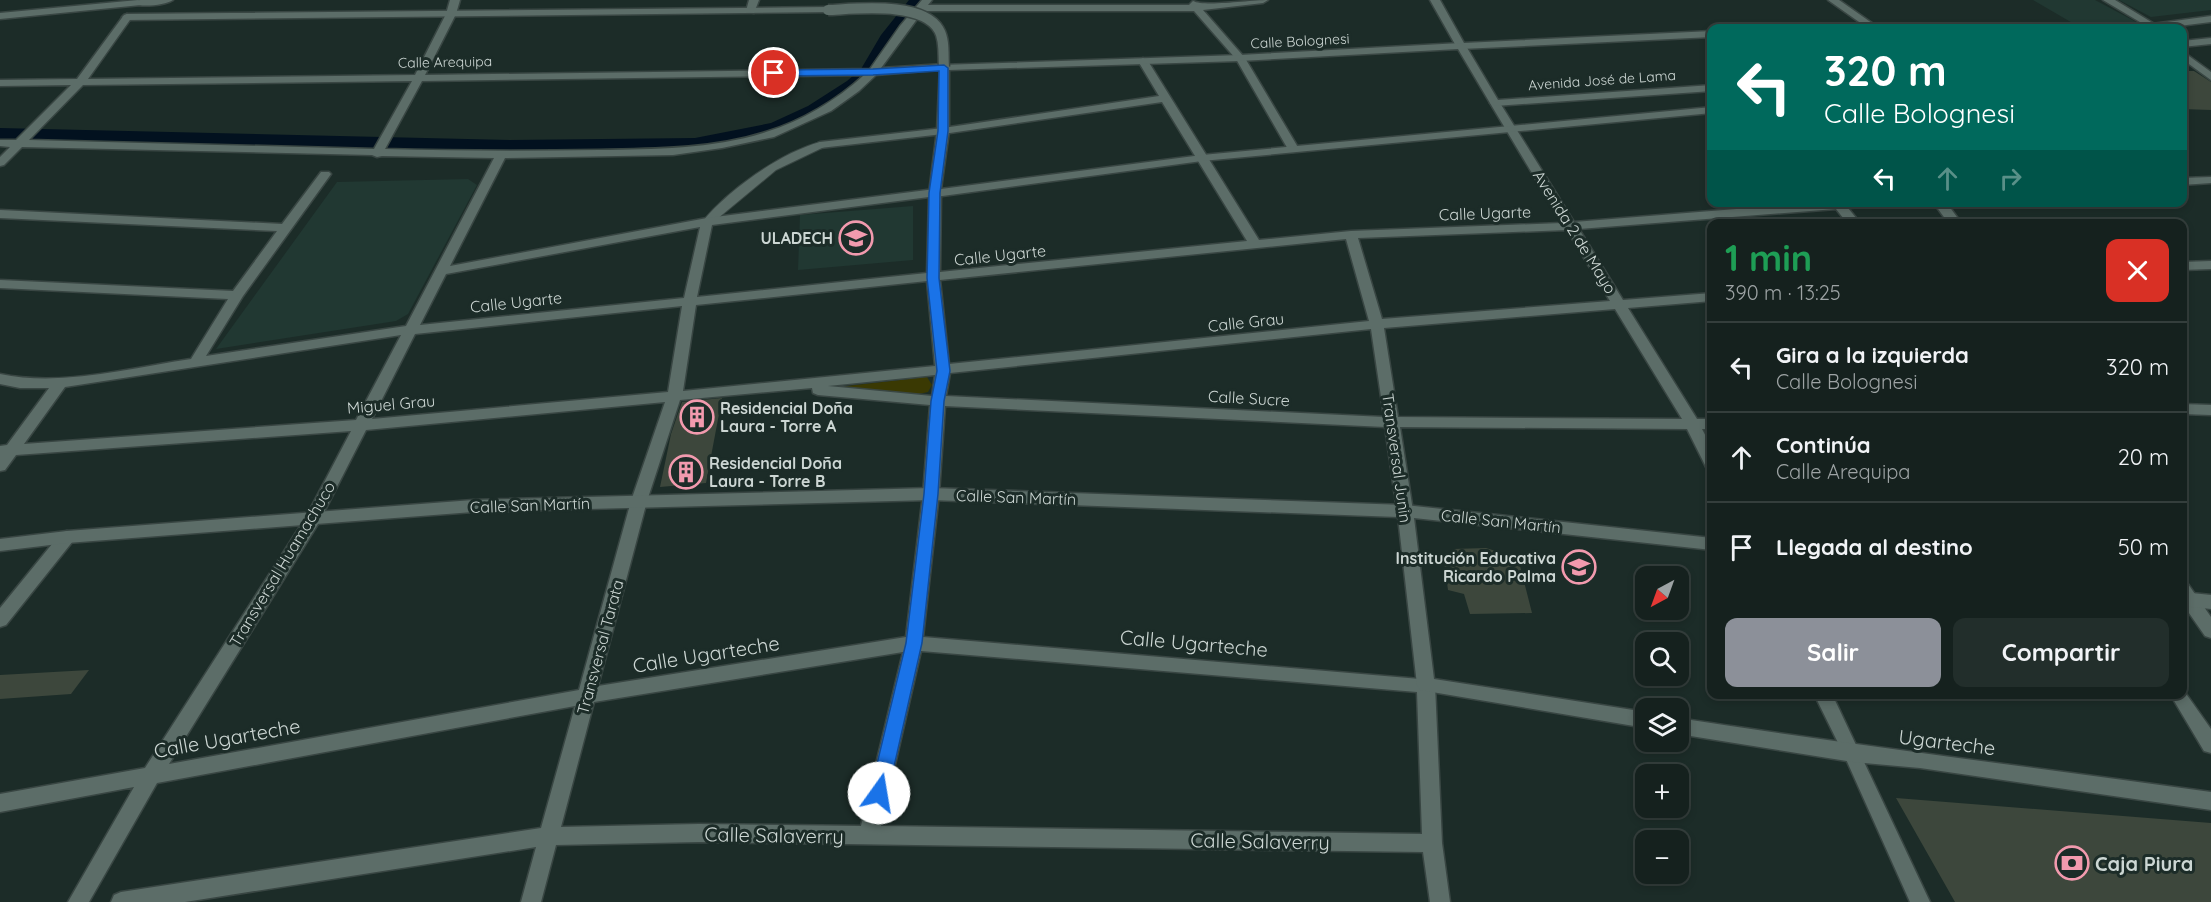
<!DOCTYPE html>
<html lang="es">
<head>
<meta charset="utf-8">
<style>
  body { margin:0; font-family:Quicksand,sans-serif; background:#222e2b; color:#f1f3f6; height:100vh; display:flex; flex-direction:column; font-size:22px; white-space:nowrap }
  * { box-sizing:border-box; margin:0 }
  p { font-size:20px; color:#9da3a4 }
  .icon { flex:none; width:33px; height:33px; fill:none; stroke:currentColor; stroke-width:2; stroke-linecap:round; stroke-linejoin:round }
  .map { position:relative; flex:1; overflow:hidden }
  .details { position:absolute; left:1707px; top:219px; width:480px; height:480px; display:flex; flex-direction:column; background:#15211e; border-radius:12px; box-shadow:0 3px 9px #0003,0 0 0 2px #343e3c }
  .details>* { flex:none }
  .guide { position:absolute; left:1707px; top:24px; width:480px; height:183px; border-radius:12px; box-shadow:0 3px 9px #0003,0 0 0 2px #343e3c; background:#00695c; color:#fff; overflow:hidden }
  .needle { width:39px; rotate:221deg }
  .fabs { position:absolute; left:1635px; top:566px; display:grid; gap:12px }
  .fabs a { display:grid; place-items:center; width:54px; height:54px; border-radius:12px; background:#15211e; box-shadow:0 3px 9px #0003,0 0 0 2px #343e3c; font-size:30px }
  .pin { position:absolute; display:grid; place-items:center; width:51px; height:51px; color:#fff; margin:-26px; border:3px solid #fff; border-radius:50%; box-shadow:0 2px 6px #0007 }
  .me { position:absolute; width:66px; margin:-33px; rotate:13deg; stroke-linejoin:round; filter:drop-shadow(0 0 4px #0008) }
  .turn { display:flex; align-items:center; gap:21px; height:126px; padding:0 18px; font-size:27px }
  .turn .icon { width:78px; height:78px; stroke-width:2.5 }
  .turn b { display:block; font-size:42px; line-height:51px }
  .lanes { display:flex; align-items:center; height:57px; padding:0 18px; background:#0003; justify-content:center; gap:30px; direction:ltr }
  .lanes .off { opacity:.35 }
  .round { display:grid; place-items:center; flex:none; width:63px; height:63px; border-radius:12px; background:#222e2b }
  .head { display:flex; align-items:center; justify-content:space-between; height:102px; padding:0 18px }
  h1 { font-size:36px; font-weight:800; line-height:45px; color:#1e9e55 }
  .action { display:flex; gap:12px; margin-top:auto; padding:12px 18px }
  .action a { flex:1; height:69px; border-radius:12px; background:#8c9099; color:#fff; font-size:24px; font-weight:800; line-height:69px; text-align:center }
  .action a+a { background:#222e2b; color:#f1f3f6 }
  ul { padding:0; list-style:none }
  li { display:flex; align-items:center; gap:18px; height:90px; padding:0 18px; border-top:2px solid #343e3c }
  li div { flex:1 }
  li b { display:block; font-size:22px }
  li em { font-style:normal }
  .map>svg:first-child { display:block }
</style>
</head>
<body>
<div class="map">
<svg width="2211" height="902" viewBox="0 0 2211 902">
  <rect width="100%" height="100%" fill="#1c2c28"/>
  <path fill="#213832" d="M 2033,0 L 2095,0 L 2140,24 L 2110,28 L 2081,28 Z
    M 2119,0 L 2211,0 L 2211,10 L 2151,17 Z
    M 468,179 L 477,185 L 408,314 L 396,321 L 216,349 L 337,182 Z
    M 913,206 L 913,260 L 798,270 L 800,215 Z"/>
  <path fill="#3a3903" d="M 927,377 L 932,385 L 928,392 L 919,394 L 838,387 Z"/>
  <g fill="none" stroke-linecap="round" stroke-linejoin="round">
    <path fill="#02111f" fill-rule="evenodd" d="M 909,0 L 925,0 L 895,40 L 874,76 L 859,89 L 820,114 L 783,131 L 695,150 L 510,152 L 0,140 L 0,128 L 510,140 L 695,138 L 771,123 L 808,106 L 847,81 L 861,69 L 881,35 Z"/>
  </g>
  <path fill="#3d473c" d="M 2182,71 L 2194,71 L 2211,82 L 2211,110 L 2182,109 Z
    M 722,398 L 706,483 L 660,487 L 671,434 L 682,402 Z
    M 1486,548 L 1518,558 L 1532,613 L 1470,614 L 1464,594 L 1448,590 L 1444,561 L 1456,559 L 1453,549 Z
    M 89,670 L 71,694 L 0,699 L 0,675 Z
    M 1896,798 L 2211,823 L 2211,902 L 1955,902 Z"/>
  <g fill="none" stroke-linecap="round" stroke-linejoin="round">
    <g stroke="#394643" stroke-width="2">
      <path id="service" d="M 820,142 L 824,143 L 824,147 L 776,170 L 711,224 L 703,224 L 702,222 C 728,190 780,153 820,142 Z"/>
    </g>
    <g stroke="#394643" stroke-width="3">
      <path id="minor" d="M 140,0 L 173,0 C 165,5 141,8 133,3 Z
        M 450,0 L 460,0 L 456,14 L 425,75 L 870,69 L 900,26 L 922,0 L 932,0 L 928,5 L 1189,5 L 1193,1 C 1204,7 1250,0 1268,0 L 1263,3 L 1203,10 L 1245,58 L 1299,149 L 1293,152 L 1289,151 L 1236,59 L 1194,11 L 923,11 L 881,68 L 944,64 L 948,65 L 948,69 L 876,75 L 859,91 L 831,111 L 774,137 L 722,148 L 673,155 L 505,158 L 450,266 L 707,218 L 935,189 L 941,193 L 940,272 L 1247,241 L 1162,102 L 943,134 L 820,148 L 814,145 L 820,142 L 943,128 L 1159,96 L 1138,61 L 1143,58 L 1148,61 L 1259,240 L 1351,231 L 1562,223 L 1490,103 L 1495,100 L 1500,103 L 1574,222 L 1823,202 L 1881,202 L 1875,206 L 1848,208 L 1861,224 L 1848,224 L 1836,209 L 1579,229 L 1623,300 L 1712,293 L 1712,301 L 1628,308 L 1697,419 L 1712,419 L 1712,429 L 1702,429 L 1712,448 L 1712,470 L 1707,469 L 1687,429 L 1400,427 L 1413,511 L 1411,515 L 1399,515 L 1397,511 L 1385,427 L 945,406 L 939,494 L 923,637 L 1432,680 L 1435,685 L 1442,843 L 1450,902 L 1430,902 L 1423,852 L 699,842 L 556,845 L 541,902 L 521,902 L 536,847 L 185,902 L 111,902 L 114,895 L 121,892 L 541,828 L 575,706 L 157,783 L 89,902 L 68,902 L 134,787 L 0,812 L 0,794 L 145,768 L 306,517 L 351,431 L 16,455 L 5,470 L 0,471 L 0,446 L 7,445 L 49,388 L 20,388 L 0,384 L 0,374 C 62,387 129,368 191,359 L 228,299 L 0,288 L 0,280 L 233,291 L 277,231 L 0,218 L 0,210 L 282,224 L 321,172 L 329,172 L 331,174 L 243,296 L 206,356 L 406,326 L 494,158 L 382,156 L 377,157 L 372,155 L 22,147 L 4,165 L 0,166 L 0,157 L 10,147 L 0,146 L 0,140 L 16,140 L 71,85 L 0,86 L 0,80 L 77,79 L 124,15 L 127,14 L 132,17 L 88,79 L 415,75 L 446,14 ZM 864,75 C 837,100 802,121 766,132 C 713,149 655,149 599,150 C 528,151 457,151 385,149 L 422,81 ZM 412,81 L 374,149 L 29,140 L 83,85 ZM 929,197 L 927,273 L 697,297 L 712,225 ZM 700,227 L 684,298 L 420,325 L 446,274 ZM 1567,230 L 1610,301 L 1382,319 L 1358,238 ZM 1346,239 L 1369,321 L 949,364 L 940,280 ZM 927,281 L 935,366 L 683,391 L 696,305 ZM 682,306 L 668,392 L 372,419 L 415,334 ZM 1615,309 L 1682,419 L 1398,417 L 1384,328 ZM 1371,329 L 1384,417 L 946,396 L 950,373 ZM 401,335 L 356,420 L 24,444 L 65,387 ZM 935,375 L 932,396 L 828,386 ZM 812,388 L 813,393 L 818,395 L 930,405 L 923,494 L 906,637 L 598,686 L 647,501 L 680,400 ZM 665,402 L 631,501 L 579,690 L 169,764 L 318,524 L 366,430 ZM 921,651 L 1417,692 L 1422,834 L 881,826 ZM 903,652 L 861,826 L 699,824 L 561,827 L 594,702 Z
        M 749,0 L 759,0 L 754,13 L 746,11 Z
        M 1430,0 L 1440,0 L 1464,43 L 1712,31 L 1712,37 L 1461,49 L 1456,46 Z
        M 1828,0 L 1839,0 L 1879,28 L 1837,28 L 1842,25 L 1862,24 Z
        M 2103,0 L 2115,0 L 2161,28 L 2150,28 Z
        M 2182,51 L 2211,72 L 2211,80 L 2182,59 Z
        M 2211,177 L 2211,183 L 2182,185 L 2182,178 Z
        M 1933,202 L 1946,202 L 1962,224 L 1949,224 Z
        M 2211,261 L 2211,269 L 2182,270 L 2182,262 Z
        M 2182,404 L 2211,405 L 2211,415 L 2182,414 Z
        M 67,531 L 73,533 L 75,537 L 73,541 L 6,625 L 0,627 L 0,608 L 61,533 Z
        M 2182,583 L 2188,584 L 2211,617 L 2211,638 L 2205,636 L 2182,603 Z
        M 2182,688 L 2211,729 L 2211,753 L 2204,751 L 2170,694 L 2182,694 Z
        M 1814,694 L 1832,694 L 1930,902 L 1910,902 L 1845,757 Z"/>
    </g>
    <g stroke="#394643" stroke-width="3">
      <path id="tertiary" d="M 931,488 L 1405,505 L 1712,538 L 1712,550 L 1414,518 L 1434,679 L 1646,712 L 1646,728 L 1420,690 L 1417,685 L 1398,517 L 931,500 L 473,512 L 67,543 L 0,551 L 0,539 L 67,531 L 473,500 Z
        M 2182,592 L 2211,595 L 2211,609 L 2182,606 Z
        M 1678,718 C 1856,746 2033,767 2211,792 L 2211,810 L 1920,768 L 1853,762 L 1678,734 Z"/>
    </g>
    <g stroke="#394643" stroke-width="3">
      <path id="secondary" d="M 138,0 L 141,1 L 141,5 L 0,19 L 0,13 Z
        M 828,7 L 833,10 L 831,12 L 127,20 L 122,17 L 127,14 Z
        M 2211,16 L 2211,22 L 2163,28 L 2140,28 L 2145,25 Z
        M 2211,38 L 2211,44 L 2182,47 L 2182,41 Z
        M 1461,43 L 1466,46 L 1498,100 L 1712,85 L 1712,91 L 1495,106 L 1490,103 L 1458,49 L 1240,61 L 949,70 L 949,131 L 941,189 L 1202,155 L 1712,107 L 1712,113 L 1202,161 L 935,197 L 929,193 L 937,131 L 940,65 L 1240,55 Z"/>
    </g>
    <use href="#service" fill="#5c6d68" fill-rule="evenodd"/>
    <use href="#minor" fill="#5c6d68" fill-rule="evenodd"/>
    <use href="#tertiary" fill="#5c6d68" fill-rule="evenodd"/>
    <use href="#secondary" fill="#5c6d68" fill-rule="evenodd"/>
    <g stroke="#394643" stroke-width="13" stroke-linecap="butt">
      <path id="secondary-bridge" d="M 828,10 C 856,9 923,1 939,30 C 945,40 943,56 944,67"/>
    </g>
    <use href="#secondary-bridge" stroke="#5c6d68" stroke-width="10"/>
  </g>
  <path fill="#1a73e8" stroke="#114b97" stroke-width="1.5" d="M 944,65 L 948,68 L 948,131 L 940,193 L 939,278 L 950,371 L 944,401 L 938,494 L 922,643 L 888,793 L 885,799 L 879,801 L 873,799 L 870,793 L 906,643 L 924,494 L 931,401 L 937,371 L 927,278 L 929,193 L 938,131 L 939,71 L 873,75 L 774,76 L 769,73 L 774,70 L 873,69 Z"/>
  <defs>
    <g id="university-ring" transform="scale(1.725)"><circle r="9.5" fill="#1c2c28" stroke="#f29aae" stroke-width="1.5"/><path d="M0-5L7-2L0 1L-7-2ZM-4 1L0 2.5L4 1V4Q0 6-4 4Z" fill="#f29aae"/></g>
    <g id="building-ring" transform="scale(1.725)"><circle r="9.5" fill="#1c2c28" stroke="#f29aae" stroke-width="1.5"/><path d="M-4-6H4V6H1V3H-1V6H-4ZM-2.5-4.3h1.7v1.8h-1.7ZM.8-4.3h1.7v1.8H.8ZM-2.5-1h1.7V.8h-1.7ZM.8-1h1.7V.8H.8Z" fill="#f29aae"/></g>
    <g id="school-ring" transform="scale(1.725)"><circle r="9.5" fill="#1c2c28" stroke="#f29aae" stroke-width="1.5"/><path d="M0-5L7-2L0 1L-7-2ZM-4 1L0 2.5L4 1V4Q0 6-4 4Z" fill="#f29aae"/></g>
    <g id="bank-ring" transform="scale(1.725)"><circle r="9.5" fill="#1c2c28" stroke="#f29aae" stroke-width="1.5"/><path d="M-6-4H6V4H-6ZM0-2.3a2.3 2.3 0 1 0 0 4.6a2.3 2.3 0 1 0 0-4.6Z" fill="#f29aae"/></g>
  </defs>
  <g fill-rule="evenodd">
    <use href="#university-ring" x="856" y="238"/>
    <use href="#building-ring" x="697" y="417"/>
    <use href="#building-ring" x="686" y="472"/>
    <use href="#school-ring" x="1579" y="567"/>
    <use href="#bank-ring" x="2072" y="863"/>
  </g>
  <g text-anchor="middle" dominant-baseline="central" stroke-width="6" stroke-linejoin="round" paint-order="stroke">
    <g font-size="14" fill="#ccd6d3" stroke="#1c2c28">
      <text transform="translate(1300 41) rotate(-3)">Calle Bolognesi</text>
      <text transform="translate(445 62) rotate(-1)">Calle Arequipa</text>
      <text transform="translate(1602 80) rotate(-4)">Avenida José de Lama</text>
    </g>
    <g font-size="16" fill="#ccd6d3" stroke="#1c2c28">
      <text transform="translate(1485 213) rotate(-2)">Calle Ugarte</text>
      <text transform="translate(1575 232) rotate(58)">Avenida 2 de Mayo</text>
      <text transform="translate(1000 255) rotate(-6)">Calle Ugarte</text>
      <text transform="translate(516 302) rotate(-6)">Calle Ugarte</text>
      <text transform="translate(1246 322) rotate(-6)">Calle Grau</text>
      <text transform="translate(1249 398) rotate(3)">Calle Sucre</text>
      <text transform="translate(391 404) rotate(-5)">Miguel Grau</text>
      <text transform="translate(1397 458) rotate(82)">Transversal Junin</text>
      <text transform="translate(1016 497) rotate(2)">Calle San Martín</text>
      <text transform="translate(530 505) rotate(-2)">Calle San Martín</text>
      <text transform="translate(1501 521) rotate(6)">Calle San Martín</text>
      <text transform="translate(282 564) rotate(-59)">Transversal Huamachuco</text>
      <text transform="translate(600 647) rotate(-75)">Transversal Tarata</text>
    </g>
    <g font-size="16" font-weight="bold" fill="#ccd6d3" stroke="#1c2c28" text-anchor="end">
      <text x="833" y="238">ULADECH</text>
      <text x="720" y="408" text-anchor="start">Residencial Doña<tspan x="720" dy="18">Laura - Torre A</tspan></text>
      <text x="709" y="463" text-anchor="start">Residencial Doña<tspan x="709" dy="18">Laura - Torre B</tspan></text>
      <text x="1556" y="558">Institución Educativa<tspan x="1556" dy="18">Ricardo Palma</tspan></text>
    </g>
    <g font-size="20" fill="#ccd6d3" stroke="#1c2c28">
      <text transform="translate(1194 643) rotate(5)">Calle Ugarteche</text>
      <text transform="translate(706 654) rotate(-9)">Calle Ugarteche</text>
      <text transform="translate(227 738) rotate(-10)">Calle Ugarteche</text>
      <text transform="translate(1947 742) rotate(7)">Ugarteche</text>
      <text transform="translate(774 835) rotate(1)">Calle Salaverry</text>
      <text transform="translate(1260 841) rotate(1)">Calle Salaverry</text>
    </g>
    <g font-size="20" font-weight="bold" fill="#ccd6d3" stroke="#1c2c28" text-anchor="start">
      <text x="2095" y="863">Caja Piura</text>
    </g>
  </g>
</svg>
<div class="fabs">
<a><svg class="needle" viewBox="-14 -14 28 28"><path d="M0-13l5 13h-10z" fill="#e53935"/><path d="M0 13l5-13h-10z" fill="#9da3a4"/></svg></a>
<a><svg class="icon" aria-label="search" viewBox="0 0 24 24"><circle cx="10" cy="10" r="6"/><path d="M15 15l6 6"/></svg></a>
<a><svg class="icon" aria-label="layers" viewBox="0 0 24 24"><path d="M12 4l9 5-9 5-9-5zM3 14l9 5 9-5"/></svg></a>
<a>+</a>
<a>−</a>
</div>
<div class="pin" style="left:774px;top:73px;background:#d93025"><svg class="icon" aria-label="arrive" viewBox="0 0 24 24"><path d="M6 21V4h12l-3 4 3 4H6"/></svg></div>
<svg class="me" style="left:879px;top:793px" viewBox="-20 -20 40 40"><circle r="19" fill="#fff"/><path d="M0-13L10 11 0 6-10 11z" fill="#1a73e8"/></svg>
<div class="guide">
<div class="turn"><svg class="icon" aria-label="left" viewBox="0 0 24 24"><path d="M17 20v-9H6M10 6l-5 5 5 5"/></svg><div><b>320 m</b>Calle Bolognesi</div></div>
<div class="lanes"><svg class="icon" aria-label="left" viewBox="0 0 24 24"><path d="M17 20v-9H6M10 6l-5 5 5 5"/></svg><svg class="icon off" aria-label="ahead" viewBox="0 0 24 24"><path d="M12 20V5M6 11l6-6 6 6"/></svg><svg class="icon off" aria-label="right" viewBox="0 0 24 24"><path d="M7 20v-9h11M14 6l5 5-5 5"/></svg></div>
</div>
<section class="details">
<div class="head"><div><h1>1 min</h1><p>390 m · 13:25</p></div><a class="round" style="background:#d93025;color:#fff"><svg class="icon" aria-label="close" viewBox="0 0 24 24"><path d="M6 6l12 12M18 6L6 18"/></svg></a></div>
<ul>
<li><svg class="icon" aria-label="left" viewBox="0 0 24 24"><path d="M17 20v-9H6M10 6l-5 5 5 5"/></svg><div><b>Gira a la izquierda</b><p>Calle Bolognesi</p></div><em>320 m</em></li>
<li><svg class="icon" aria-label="ahead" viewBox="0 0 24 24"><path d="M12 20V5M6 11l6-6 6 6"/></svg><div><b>Continúa</b><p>Calle Arequipa</p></div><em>20 m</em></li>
<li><svg class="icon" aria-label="arrive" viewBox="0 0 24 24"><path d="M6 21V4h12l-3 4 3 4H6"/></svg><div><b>Llegada al destino</b></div><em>50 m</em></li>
</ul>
<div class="action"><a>Salir</a><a>Compartir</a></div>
</section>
</div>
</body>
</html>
